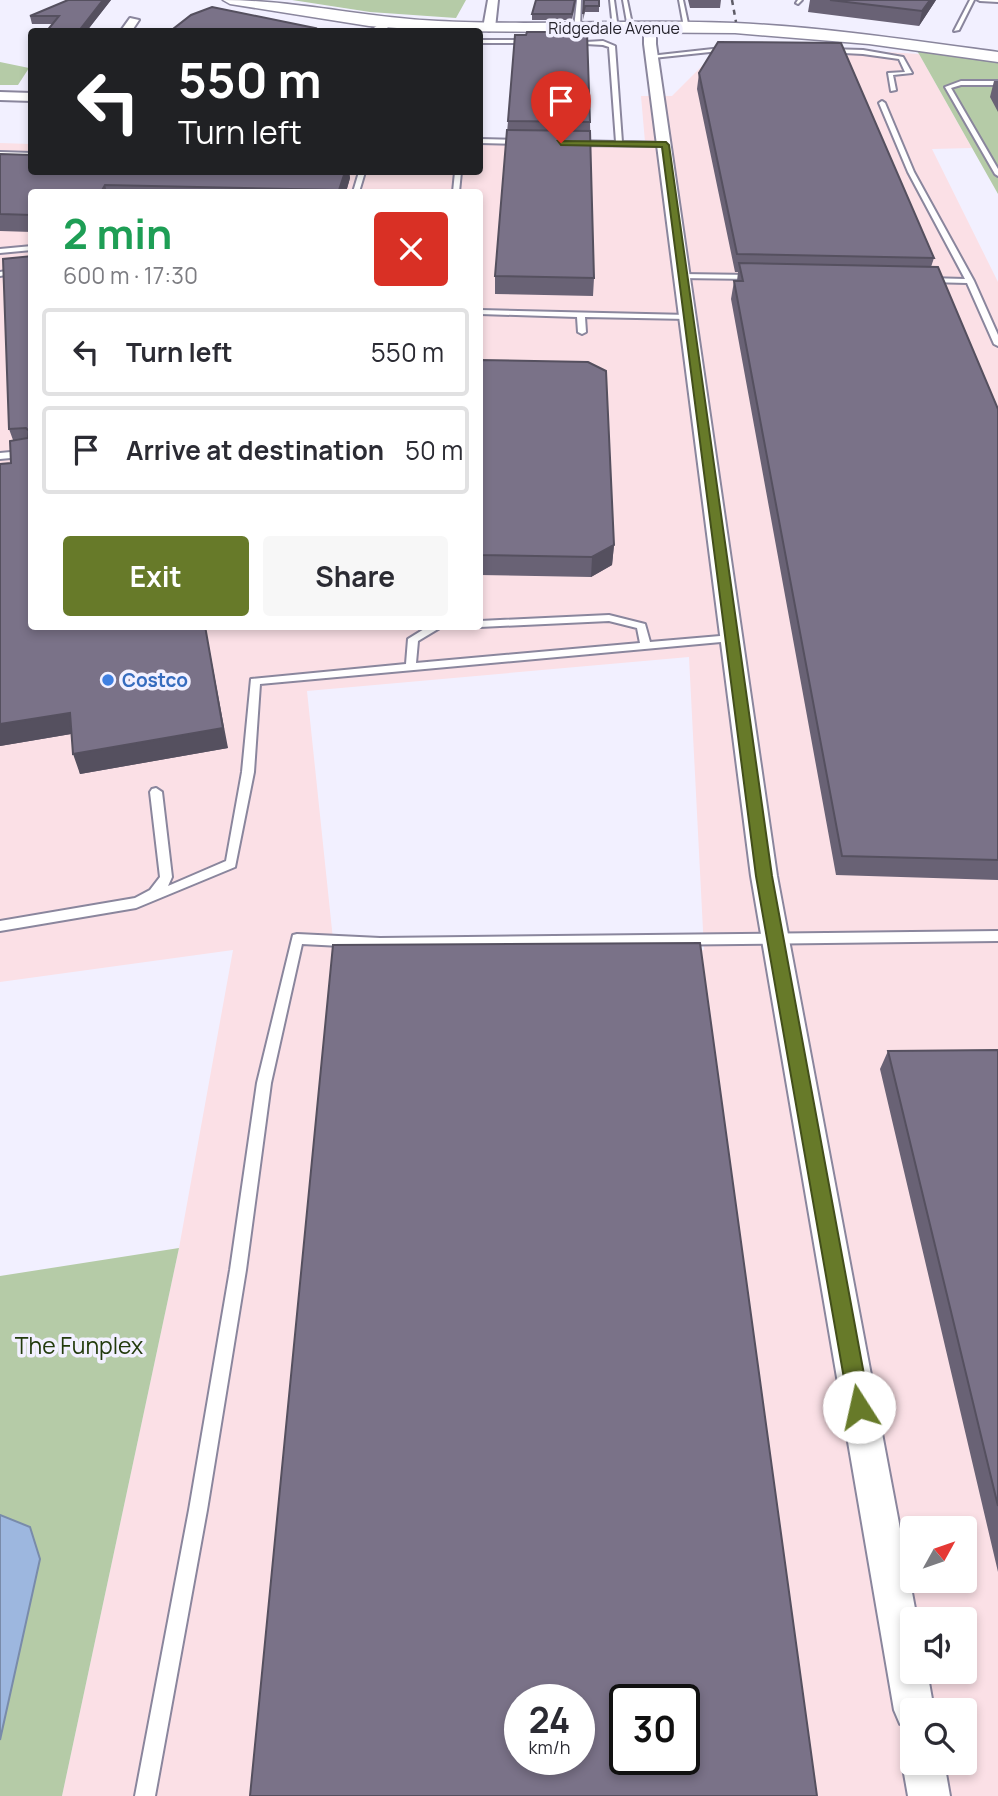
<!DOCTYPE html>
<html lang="en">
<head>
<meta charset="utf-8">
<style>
  body { margin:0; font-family:Manrope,sans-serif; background:#f7f7f7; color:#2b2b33; height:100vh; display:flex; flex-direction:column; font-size:26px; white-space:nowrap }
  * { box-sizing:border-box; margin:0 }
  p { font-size:23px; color:#7c7c81 }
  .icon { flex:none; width:38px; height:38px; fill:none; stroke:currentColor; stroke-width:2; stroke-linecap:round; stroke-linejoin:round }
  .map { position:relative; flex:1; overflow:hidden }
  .sheet { position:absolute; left:28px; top:189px; width:455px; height:441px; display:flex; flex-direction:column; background:#fff; border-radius:7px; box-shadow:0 4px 10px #0003 }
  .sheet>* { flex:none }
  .hud { position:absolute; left:28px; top:28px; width:455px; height:147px; border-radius:7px; box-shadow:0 4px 10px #0003; background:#202124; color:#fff; overflow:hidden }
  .needle { width:46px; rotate:50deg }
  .fabs { position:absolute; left:900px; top:1516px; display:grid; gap:14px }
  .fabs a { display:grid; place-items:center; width:77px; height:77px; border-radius:7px; background:#fff; box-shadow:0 4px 10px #0003; font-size:35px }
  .speed { position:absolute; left:504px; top:1684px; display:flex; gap:14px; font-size:35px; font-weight:700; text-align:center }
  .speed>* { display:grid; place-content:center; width:91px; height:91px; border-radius:50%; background:#fff; box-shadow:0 4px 10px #0003; line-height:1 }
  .speed small { font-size:18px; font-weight:400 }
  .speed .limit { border:4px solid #111; border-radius:10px; background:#fff; color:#111 }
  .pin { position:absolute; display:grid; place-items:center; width:60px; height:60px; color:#fff; margin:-72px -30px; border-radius:50% 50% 50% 0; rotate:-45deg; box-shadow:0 0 7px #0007 }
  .pin .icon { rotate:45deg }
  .me { position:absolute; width:77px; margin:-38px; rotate:350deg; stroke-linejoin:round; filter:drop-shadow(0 0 5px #0008) }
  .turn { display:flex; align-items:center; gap:24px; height:147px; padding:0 35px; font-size:32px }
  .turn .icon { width:91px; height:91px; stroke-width:2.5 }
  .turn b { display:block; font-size:49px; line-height:60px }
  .round { display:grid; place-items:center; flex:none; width:74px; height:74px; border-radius:7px; background:#f7f7f7 }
  .headline { display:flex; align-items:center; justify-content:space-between; height:119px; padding:0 35px }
  h1 { font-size:42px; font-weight:700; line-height:52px; color:#1e9e55 }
  .primary-button { display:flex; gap:14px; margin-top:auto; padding:14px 35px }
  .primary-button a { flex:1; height:80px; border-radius:7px; background:#677a29; color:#fff; font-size:28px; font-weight:700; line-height:80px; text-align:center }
  .primary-button a+a { background:#f7f7f7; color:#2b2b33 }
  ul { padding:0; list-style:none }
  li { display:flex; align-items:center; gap:21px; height:88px; margin:0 14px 10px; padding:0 21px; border:4px solid #e1e1e2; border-radius:7px }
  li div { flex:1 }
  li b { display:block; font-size:26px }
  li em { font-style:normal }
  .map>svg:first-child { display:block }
</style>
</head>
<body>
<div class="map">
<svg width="998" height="1796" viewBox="0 0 998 1796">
  <rect width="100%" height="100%" fill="#f2f0ff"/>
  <path fill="#fbe0e6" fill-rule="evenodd" d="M 725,43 L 919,54 L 972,148 L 932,149 L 998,282 L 998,1796 L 62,1796 L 179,1248 L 233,950 L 0,982 L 0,143 L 31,144 L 32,172 L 480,172 L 480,140 L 645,142 L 641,96 L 672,96 ZM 32,192 L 480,192 L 480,626 L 32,626 ZM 689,657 L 704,950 L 334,949 L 307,691 ZM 912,1528 L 964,1528 L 964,1580 L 912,1580 ZM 912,1619 L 964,1619 L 964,1671 L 912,1671 ZM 520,1699 L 579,1699 L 579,1759 L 520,1759 ZM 625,1699 L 684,1699 L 684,1759 L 625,1759 ZM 912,1710 L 964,1710 L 964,1762 L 912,1762 Z"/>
  <path fill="#b5cba7" d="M 292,0 L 466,0 L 456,18 L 370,12 Z
    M 916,50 L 998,61 L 998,194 L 919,54 Z
    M 0,62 L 29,68 L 18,85 L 0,85 Z
    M 179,1248 L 62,1796 L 0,1796 L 0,1276 Z"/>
  <path fill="#9db7df" stroke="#798baa" stroke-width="2" d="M 0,1515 L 30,1527 L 40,1559 L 0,1740 Z"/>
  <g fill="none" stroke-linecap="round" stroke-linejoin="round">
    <g stroke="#8a869d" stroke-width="4">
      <path id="lane" d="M 577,0 L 581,0 L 580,28 L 577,30 L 574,28 Z
        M 610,0 L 614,0 L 618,29 L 613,28 Z
        M 623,0 L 627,0 L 633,29 L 628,28 Z
        M 679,0 L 683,0 L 689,28 L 684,27 Z
        M 798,0 L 802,0 L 798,4 L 796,3 Z
        M 970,0 L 974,0 L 959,30 L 954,31 Z
        M 978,0 L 998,0 L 998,2 L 980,1 Z
        M 528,40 L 530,43 L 480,43 L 480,40 Z
        M 603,41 L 615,46 L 622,142 L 666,143 L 668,146 L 575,145 L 572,143 L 575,141 L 616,142 L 609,47 L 603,45 L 568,43 Z
        M 731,47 L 729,50 L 653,58 L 650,56 Z
        M 827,49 L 863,50 L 903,57 L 912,73 L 893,75 L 896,90 L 891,91 L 888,73 L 905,72 L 899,59 L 863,54 L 825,52 Z
        M 961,81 L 998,81 L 998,85 L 961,85 L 951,88 L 998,169 L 998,176 L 995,174 L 945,87 Z
        M 882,101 L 885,103 L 914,172 L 974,281 L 998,335 L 998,346 L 994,344 L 967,283 L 928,282 L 924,280 L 928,278 L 965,279 L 908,172 L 879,103 Z
        M 480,139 L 522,140 L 525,142 L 522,144 L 480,143 Z
        M 0,152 L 32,153 L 32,157 L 0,156 Z
        M 359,172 L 365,172 L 359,192 L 353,192 Z
        M 455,172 L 461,172 L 459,192 L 453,192 Z
        M 32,246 L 32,250 L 0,253 L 0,249 Z
        M 32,266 L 32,270 L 0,276 L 0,272 Z
        M 682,274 L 752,275 L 756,277 L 752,279 L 679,278 L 678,276 Z
        M 480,310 L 688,315 L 692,317 L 688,319 L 585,317 L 586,332 L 582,334 L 578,332 L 577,317 L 480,314 Z
        M 32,450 L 32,456 L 0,459 L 0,453 Z
        M 609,615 L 645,624 L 650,642 L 732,635 L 737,638 L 732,641 L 260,684 L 254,772 L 235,867 L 136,908 L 0,931 L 0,921 L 135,898 L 150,890 L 160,877 L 150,792 L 152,789 L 156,788 L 162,792 L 172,877 L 168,886 L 226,861 L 242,772 L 251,679 L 406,664 L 408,639 L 429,626 L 443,626 L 418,641 L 416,663 L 640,643 L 637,628 L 609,621 L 480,627 L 478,626 L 480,626 L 480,621 Z
        M 998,931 L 998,941 L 380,948 L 302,944 L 271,1083 L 246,1270 L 207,1510 L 155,1796 L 135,1796 L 189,1510 L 230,1270 L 257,1083 L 293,935 L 297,934 L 380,938 Z"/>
    </g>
    <g stroke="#8a869d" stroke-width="4">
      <path id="street" d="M 488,0 L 498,0 L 495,28 L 489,31 L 483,28 Z
        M 130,18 L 139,20 L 131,32 L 120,32 Z
        M 384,21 L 393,23 L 382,32 L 368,32 Z
        M 650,24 L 656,27 L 656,44 L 777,876 L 917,1619 L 912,1619 L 912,1671 L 927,1671 L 934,1710 L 912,1710 L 912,1729 L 900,1724 L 894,1710 L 751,876 L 644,44 L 644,27 Z
        M 0,92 L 32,93 L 32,101 L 0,100 Z
        M 912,1746 L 912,1762 L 944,1762 L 950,1796 L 908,1796 L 902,1762 L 908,1747 Z"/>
    </g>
    <g stroke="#8a869d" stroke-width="3">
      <path id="secondary" d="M 223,0 C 295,0 366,18 438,21 C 537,26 636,19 735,23 C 823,27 911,40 998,52 L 998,62 L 869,44 L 735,33 L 439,31 L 369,26 L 230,4 Z"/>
    </g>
    <use href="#lane" fill="#fff" fill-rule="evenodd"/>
    <use href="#street" fill="#fff" fill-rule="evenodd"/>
    <use href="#secondary" fill="#fff" fill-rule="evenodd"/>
    <path stroke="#5d5b66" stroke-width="2.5" stroke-dasharray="5 5" stroke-linecap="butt" d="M 732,0 L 736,22"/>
  </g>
  <path fill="#696275" d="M 68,0 L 111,0 L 86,32 L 46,32 L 53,24 L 32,24 L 30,16 Z
    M 576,0 L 572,20 L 532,20 L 532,14 Z
    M 584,0 L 599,6 L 599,12 L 585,12 L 583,20 Z
    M 688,0 L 721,0 L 720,8 L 690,8 Z
    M 810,0 L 936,0 L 919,26 L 808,12 Z
    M 526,35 L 590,122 L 594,278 L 593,296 L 495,294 L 495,276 L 508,121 Z
    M 699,73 L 934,258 L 931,267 L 998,409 L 998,880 L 836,875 L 731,299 L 734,281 L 737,281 L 738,272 L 735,272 L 697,89 Z
    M 994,81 L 998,81 L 998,112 L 990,97 Z
    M 0,154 L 32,172 L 349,172 L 350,178 L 346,192 L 32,192 L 32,232 L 0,231 Z
    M 3,259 L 228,748 L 80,774 L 71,734 L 0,746 L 0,464 L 11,463 L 13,440 L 9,429 Z
    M 480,360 L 614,545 L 612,565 L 591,577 L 480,575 Z
    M 998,1050 L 998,1572 L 880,1069 L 888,1051 Z"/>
  <path fill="#55505f" d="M 103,0 L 111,0 L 86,32 L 78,32 Z
    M 930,0 L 936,0 L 919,26 L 922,11 Z
    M 345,172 L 349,172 L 350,178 L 346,192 L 339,192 Z
    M 105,185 L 107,192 L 101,192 Z
    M 614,545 L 612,565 L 591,577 L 592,557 Z
    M 205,626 L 228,748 L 80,774 L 73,754 Z
    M 70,713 L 77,733 L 0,746 L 0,724 Z"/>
  <path fill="#7a7288" stroke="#55505f" stroke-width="2" fill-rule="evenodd" d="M 68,0 L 103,0 L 78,32 L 46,32 L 59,16 L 30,16 Z
    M 536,0 L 575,0 L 572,14 L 532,14 Z
    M 584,0 L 599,0 L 599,6 L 585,6 L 583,14 Z
    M 830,0 L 930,0 L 922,11 Z
    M 212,7 L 315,28 L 309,32 L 171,32 L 173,29 L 191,15 Z
    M 527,32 L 587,32 L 590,122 L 508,121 L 515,35 L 526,35 Z
    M 718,42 L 841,43 L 934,258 L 737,254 L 699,73 Z
    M 507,130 L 590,131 L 594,278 L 495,276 Z
    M 0,154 L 32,155 L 32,172 L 345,172 L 339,190 L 105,185 L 101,192 L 32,192 L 32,215 L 0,214 Z
    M 32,256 L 32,626 L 205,626 L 223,728 L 73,754 L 70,713 L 0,724 L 0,464 L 11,463 L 10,441 L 28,438 L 29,431 L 26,428 L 9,429 L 3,259 Z
    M 739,263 L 938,267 L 998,409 L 998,860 L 842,856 L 734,281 L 743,281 Z
    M 480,360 L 588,362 L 606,371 L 614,545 L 592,557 L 480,555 Z
    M 700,943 L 817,1796 L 250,1796 L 333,945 ZM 520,1699 L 579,1699 L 579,1759 L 520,1759 ZM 625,1699 L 684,1699 L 684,1759 L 625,1759 Z
    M 998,1050 L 998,1506 L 888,1051 Z"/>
  <path fill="#677a29" stroke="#434f1b" stroke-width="2" d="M 558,141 L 666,142 L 669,145 L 772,876 L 870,1407 L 867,1415 L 859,1418 L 852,1415 L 849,1407 L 756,876 L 662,147 L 561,145 Z"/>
  <circle fill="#3f7fe0" stroke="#f2f0ff" stroke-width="2.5" cx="108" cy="680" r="7"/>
  <g text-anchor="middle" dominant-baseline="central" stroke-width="7" stroke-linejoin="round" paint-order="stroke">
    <g font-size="16" fill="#26242d" stroke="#f2f0ff">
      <text x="614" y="28">Ridgedale Avenue</text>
    </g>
    <g font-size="19" font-weight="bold" fill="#366cbe" stroke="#f2f0ff" text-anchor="start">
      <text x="122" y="680">Costco</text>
    </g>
    <g font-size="23" fill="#223a0c" stroke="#f2f0ff">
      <text x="79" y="1345">The Funplex</text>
    </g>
  </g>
</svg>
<div class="fabs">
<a><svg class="needle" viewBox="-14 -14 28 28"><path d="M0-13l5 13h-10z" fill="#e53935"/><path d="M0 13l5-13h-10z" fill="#7c7c81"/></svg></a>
<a><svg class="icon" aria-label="sound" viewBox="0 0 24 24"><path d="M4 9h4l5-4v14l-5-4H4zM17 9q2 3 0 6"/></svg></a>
<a><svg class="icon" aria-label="search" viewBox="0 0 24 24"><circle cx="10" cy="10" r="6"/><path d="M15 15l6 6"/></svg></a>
</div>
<div class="speed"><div>24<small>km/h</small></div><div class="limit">30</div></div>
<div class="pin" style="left:561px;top:143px;background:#d93025"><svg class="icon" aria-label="arrive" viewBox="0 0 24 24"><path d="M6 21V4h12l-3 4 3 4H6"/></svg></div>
<svg class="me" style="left:859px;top:1407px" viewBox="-20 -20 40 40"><circle r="19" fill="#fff"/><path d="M0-13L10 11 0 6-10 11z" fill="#677a29"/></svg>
<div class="hud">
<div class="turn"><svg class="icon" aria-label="left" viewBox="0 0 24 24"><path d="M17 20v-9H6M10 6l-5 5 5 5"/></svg><div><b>550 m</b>Turn left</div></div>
</div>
<section class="sheet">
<div class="headline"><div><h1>2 min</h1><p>600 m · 17:30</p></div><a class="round" style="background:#d93025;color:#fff"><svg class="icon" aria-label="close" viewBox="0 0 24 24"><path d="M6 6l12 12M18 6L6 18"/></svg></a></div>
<ul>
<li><svg class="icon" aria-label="left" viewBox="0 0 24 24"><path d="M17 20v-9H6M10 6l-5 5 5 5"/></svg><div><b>Turn left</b></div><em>550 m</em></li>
<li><svg class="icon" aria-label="arrive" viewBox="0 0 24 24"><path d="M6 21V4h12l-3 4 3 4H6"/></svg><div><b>Arrive at destination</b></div><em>50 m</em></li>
</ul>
<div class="primary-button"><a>Exit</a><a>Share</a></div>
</section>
</div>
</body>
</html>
